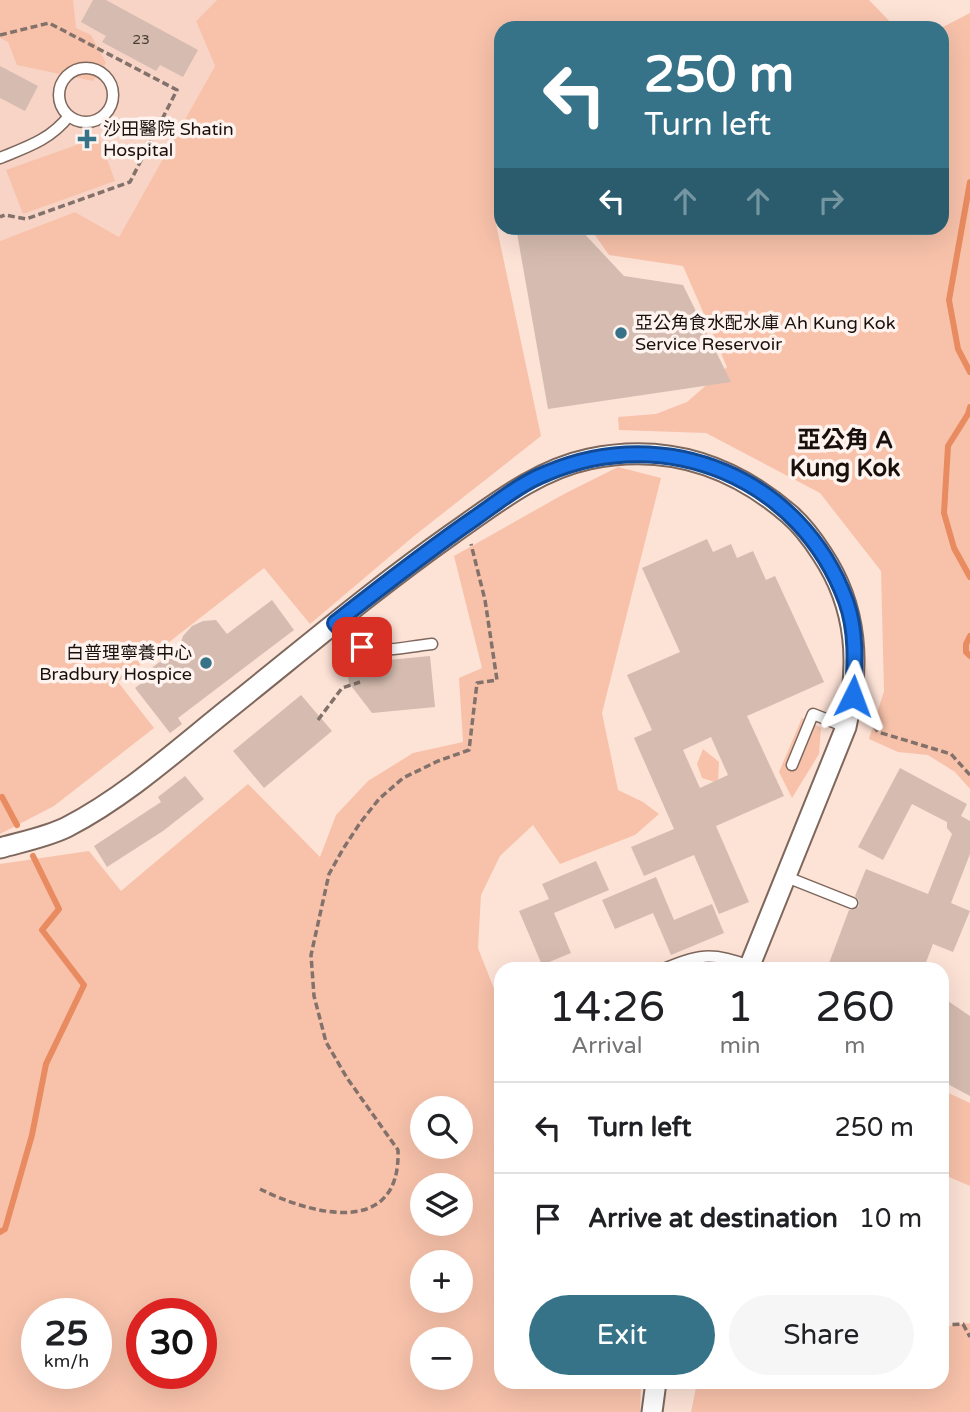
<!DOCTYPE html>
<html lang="en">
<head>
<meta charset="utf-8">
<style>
  body { margin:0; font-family:"Varela Round","Noto Sans TC",sans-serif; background:#f6f6f6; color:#202124; height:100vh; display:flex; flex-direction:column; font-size:26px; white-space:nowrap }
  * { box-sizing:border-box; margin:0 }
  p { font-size:23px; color:#757577 }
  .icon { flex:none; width:38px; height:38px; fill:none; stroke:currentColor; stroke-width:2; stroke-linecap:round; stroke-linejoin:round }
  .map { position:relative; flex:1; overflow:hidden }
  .sheet { position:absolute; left:494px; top:962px; width:455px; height:427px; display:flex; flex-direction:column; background:#fff; border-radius:21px; box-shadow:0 7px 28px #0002 }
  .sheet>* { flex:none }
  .guide { position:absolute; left:494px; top:21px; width:455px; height:214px; border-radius:21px; box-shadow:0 7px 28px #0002; background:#367389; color:#fff; overflow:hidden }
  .fabs { position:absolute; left:410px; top:1096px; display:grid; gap:14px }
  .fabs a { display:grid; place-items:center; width:63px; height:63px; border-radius:50%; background:#fff; box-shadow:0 7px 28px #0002; font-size:35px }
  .speed { position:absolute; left:21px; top:1298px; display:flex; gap:14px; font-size:35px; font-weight:700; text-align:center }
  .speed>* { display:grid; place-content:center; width:91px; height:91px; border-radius:50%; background:#fff; box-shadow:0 7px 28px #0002; line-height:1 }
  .speed small { font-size:18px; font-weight:400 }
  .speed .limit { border:10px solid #d22; background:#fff; color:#111 }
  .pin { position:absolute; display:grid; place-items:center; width:60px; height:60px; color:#fff; margin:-30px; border-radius:14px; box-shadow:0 4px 10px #0006 }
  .me { position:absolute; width:77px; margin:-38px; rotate:3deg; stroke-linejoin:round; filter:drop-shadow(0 0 5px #0008) }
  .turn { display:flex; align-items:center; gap:24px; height:147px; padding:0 35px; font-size:32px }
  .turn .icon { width:91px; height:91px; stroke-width:2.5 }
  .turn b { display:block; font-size:49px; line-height:60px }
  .lanes { display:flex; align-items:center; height:66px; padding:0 35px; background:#0003; justify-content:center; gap:35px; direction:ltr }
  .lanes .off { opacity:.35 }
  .eta { display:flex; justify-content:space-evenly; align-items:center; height:119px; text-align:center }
  .eta b { font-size:42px; font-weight:600; line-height:49px }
  .cta { display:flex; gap:14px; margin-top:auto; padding:14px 35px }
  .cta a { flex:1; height:80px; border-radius:42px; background:#367389; color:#fff; font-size:28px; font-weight:600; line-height:80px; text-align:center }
  .cta a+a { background:#f6f6f6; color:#202124 }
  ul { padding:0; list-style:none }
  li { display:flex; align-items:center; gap:21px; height:91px; padding:0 35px; border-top:2px solid #e0e0e0 }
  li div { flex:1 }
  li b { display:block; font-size:26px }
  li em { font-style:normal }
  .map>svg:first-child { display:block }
</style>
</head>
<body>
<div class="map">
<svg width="970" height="1412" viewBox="0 0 970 1412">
  <rect width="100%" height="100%" fill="#fde2d6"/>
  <path fill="#f7d4c5" d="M 0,0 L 217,0 L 196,21 L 215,66 L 119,237 L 75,212 L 0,241 Z"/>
  <path fill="#f8c2aa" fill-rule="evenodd" d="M 0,0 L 73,0 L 76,28 L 91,35 L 106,63 L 93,81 L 17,65 L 8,42 L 0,38 Z
    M 217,0 L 869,0 L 896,28 L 500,28 L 500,222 L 496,224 L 541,436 L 414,536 L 310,624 L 264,568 L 118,682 L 154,728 L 54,806 L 0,834 L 0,241 L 75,212 L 119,237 L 215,66 L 196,21 Z
    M 970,13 L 970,789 L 955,772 L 928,755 L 898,752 L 869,739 L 884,691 L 881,571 L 820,493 L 706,433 L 619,430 L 618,417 L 656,414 L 687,402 L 727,367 L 683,266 L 609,255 L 590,228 L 942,228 L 941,28 Z
    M 99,137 L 115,181 L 23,214 L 6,170 Z
    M 618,467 L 661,478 L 602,713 L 618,790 L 643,802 L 659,814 L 635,835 L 560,864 L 533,825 L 500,856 L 481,895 L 478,948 L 500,1004 L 500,1382 L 641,1383 L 640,1412 L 0,1412 L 0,864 L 89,851 L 121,891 L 248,784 L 320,857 L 336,815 L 368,781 L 413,753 L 463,742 L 459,678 L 482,668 L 454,556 L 564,494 ZM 422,1108 L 460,1108 L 460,1146 L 422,1146 ZM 422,1185 L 460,1185 L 460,1223 L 422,1223 ZM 422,1262 L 460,1262 L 460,1300 L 422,1300 ZM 96,1314 L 96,1374 L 37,1374 L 37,1314 ZM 142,1314 L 201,1314 L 201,1374 L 142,1374 ZM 422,1339 L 460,1339 L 460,1377 L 422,1377 Z
    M 802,718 L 821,728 L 819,754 L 792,798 L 779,772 Z
    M 703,749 L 719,762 L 718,783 L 702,778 L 697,764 Z
    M 942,1090 L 970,1103 L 970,1186 L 942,1174 Z
    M 970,1323 L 970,1412 L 691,1412 L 697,1383 L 942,1382 L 942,1327 Z"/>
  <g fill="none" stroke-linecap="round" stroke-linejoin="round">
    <path stroke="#e88b60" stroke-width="6" d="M 970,182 L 949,300 L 958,349 L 970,372
      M 970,407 L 968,414 L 948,446 L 944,513 L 954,548 L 970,577
      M 970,636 L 966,644 L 966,652 L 970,656
      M 2,797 L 17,825
      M 0,1232 L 5,1229 L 32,1135 L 46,1064 L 84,985 L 42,930 L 59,909 L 33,856"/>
  </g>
  <path fill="#d6bcb0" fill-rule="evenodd" d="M 93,0 L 106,0 L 198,50 L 183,77 L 160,65 L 156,71 L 102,42 L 106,36 L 81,22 Z
    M 0,66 L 38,86 L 25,111 L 0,98 Z
    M 538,228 L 579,228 L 624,276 L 683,285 L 731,382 L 548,409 L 517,233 Z
    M 707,539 L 713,552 L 731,544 L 737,558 L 753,551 L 766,580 L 775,576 L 824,682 L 747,716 L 784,796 L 716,826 L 749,902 L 719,914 L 694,855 L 644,876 L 631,847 L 674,829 L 634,738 L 652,730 L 627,675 L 680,652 L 642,568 ZM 711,737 L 728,775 L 700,788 L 683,750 Z
    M 272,600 L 294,630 L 178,718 L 182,724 L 170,733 L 135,688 L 143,682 L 139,677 L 179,648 L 183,636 L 192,626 L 203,621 L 216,620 L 227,634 Z
    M 430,656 L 435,707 L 372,713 L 349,683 L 346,664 Z
    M 301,695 L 332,731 L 264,788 L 233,751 Z
    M 900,768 L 967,804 L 961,816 L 970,821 L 970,854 L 951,903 L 970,911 L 953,952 L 933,944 L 923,970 L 838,970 L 828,966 L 849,910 L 854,910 L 859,906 L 859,901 L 855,896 L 866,869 L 928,894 L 952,834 L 947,828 L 947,822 L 912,804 L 883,860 L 858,847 Z
    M 185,776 L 204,799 L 163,831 L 107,867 L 94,846 L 161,802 L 158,797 Z
    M 596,861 L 609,890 L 554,913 L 571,953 L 542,965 L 519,911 L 549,899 L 542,884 Z
    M 656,877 L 674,920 L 712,904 L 724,933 L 671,955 L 653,913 L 615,929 L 602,900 Z
    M 942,997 L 970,1016 L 970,1096 L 942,1081 Z"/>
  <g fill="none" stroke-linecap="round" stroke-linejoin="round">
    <g stroke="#7e675c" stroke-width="13">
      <path id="service" d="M59 95a27 27 0 1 1 54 0a27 27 0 1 1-54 0Z
        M 0,158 C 27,147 50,140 69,116
        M 336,623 C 370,660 386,649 432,644
        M 792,765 L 813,714 L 846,727
        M 784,876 L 852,903
        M 661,970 C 698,955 711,951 749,966"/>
    </g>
    <g stroke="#7e675c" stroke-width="23">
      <path id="minor" d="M 0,848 C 21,842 47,837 67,827 C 125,797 176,751 227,710 C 301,651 374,589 452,534 C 495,504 537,470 589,459 C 665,443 731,464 789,514 C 802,525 813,540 822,554 C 858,608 860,666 846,727 L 748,970
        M 652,1412 L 656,1382"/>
    </g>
    <path stroke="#83726b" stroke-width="3.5" stroke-dasharray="7 3.5" stroke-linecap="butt" d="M 0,35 L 49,23 L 177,90 L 130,182 L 26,219 L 5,215 L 0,217
      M 868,717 L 878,732 L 951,754 L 970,775
      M 318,720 L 342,688 L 360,682
      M 260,1189 C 312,1215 401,1238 398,1150 L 347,1078 L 326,1042 L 314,996 L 311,955 L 329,874 L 343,849 L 360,823 L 379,799 L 403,778 L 438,761 L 469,750 L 477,683 L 497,680 L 485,600 L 471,544
      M 942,1325 L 963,1324 L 970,1337"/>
    <use href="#service" stroke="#fff" stroke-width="10"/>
    <use href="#minor" stroke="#fff" stroke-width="19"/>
  </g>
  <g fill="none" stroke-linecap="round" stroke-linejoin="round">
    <g stroke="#114b97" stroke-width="18">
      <path id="route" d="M 362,647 L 349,638 L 335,623 C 381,587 427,551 475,518 C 498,502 521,483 547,473 C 666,422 801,478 846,601 C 857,631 855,664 853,696"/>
    </g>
    <use href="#route" stroke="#1a73e8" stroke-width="12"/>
  </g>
  <g fill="#367389" stroke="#fef3ee" stroke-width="2.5">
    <path d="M83.5 128.5h7v7h7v7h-7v7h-7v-7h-7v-7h7z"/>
    <circle cx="621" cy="333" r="7"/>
    <circle cx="206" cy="663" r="7"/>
  </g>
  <g text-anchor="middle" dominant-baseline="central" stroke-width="7" stroke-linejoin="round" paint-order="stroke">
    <g font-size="14" fill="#483b36">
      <text x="141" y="39">23</text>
    </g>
    <g font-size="18" fill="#19100d" stroke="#fef3ee" text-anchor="start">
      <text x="103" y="129">沙田醫院 Shatin<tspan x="103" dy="21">Hospital</tspan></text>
      <text x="635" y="323">亞公角食水配水庫 Ah Kung Kok<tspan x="635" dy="21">Service Reservoir</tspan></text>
      <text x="192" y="653" text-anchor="end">白普理寧養中心<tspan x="192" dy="21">Bradbury Hospice</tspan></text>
    </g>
    <g font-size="24" font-weight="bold" fill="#19100d" stroke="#fef3ee">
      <text x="845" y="440">亞公角 A<tspan x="845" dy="28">Kung Kok</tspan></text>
    </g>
  </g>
</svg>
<div class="fabs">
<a><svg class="icon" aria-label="search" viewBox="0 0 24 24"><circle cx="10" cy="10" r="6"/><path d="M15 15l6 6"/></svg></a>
<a><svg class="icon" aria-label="layers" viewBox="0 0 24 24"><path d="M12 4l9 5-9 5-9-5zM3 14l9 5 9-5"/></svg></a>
<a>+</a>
<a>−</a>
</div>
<div class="speed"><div>25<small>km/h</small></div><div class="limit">30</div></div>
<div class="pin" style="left:362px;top:647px;background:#d93025"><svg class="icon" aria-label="arrive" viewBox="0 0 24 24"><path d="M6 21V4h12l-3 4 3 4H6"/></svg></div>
<svg class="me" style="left:853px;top:696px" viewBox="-20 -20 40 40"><path d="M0-17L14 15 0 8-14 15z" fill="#1a73e8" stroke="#fff" stroke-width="4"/></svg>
<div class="guide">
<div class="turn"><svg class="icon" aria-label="left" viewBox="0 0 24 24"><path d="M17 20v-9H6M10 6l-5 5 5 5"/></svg><div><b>250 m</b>Turn left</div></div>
<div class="lanes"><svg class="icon" aria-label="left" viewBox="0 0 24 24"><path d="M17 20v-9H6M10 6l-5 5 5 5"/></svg><svg class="icon off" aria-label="ahead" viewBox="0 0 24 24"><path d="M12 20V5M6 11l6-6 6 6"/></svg><svg class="icon off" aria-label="ahead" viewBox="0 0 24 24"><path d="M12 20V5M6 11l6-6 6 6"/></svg><svg class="icon off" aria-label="right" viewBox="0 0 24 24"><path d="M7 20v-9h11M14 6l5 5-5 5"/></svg></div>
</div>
<section class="sheet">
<div class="eta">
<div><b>14:26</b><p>Arrival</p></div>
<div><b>1</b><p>min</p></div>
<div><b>260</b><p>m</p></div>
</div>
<ul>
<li><svg class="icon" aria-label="left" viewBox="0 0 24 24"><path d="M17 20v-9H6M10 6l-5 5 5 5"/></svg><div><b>Turn left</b></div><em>250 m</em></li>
<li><svg class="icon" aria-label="arrive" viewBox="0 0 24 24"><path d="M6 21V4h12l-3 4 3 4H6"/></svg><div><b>Arrive at destination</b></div><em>10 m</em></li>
</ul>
<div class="cta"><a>Exit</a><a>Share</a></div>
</section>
</div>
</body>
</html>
